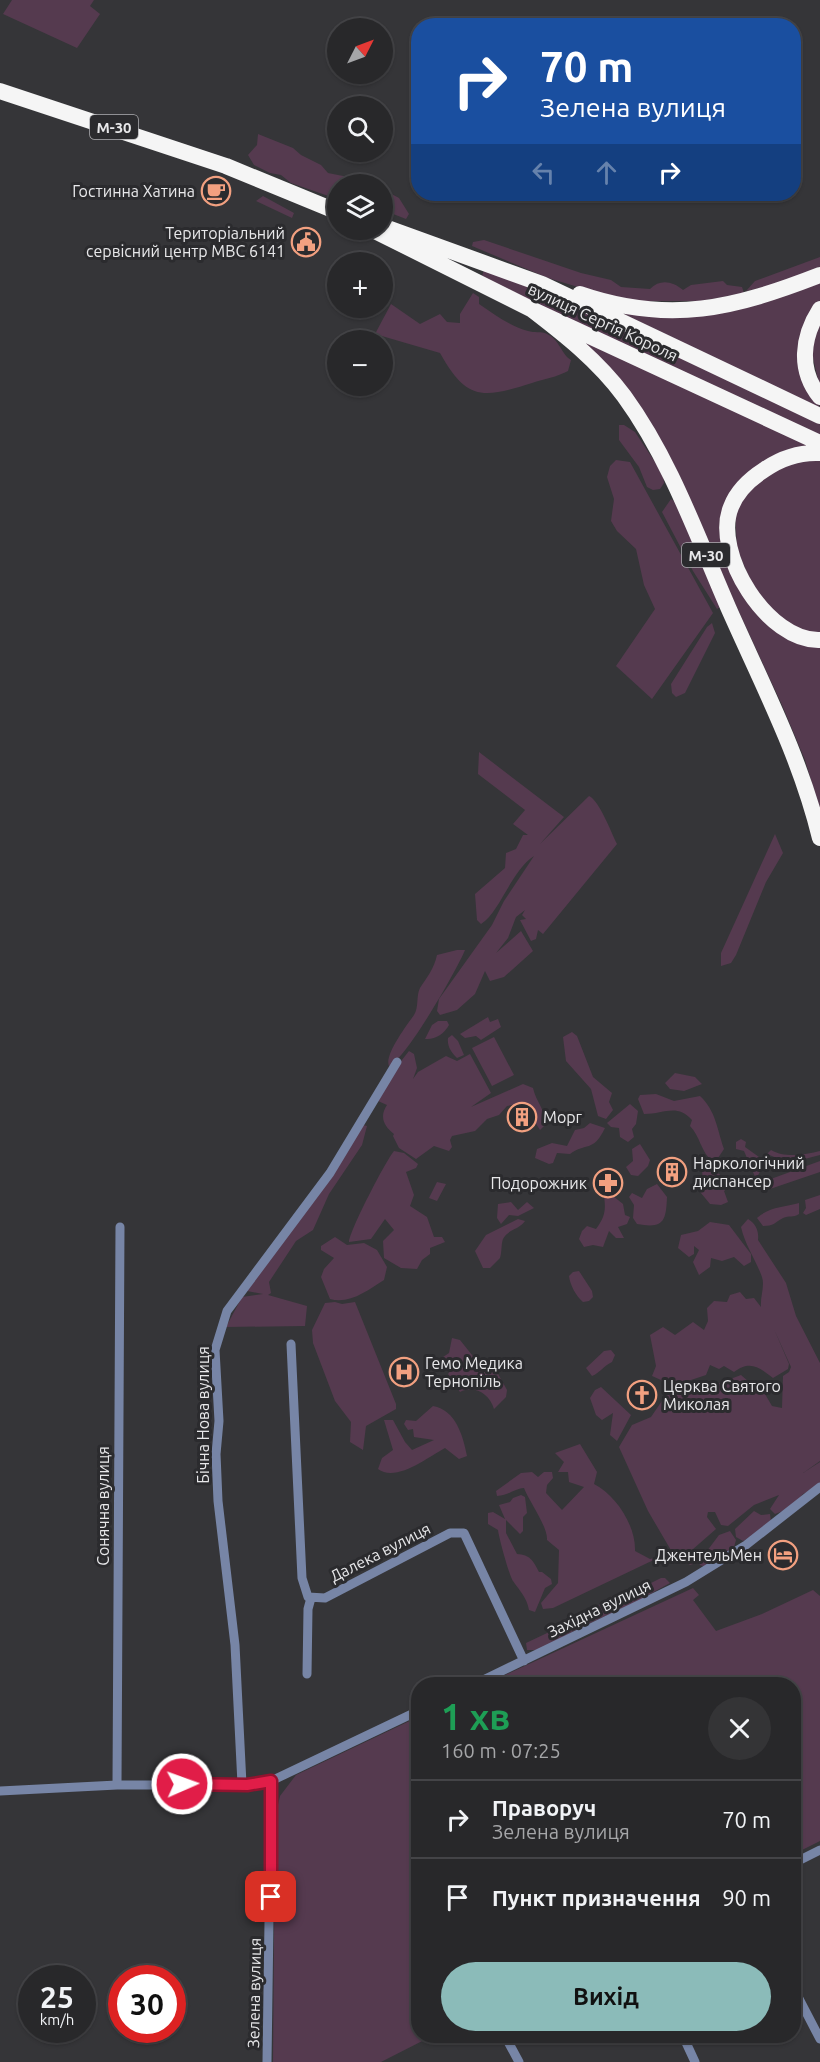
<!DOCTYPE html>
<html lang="uk">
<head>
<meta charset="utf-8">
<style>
  body { margin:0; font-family:Ubuntu,sans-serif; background:#343436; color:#f1f3f6; height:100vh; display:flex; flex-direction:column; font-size:22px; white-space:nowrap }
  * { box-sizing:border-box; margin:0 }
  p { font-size:20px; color:#a5a6a8 }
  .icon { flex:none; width:33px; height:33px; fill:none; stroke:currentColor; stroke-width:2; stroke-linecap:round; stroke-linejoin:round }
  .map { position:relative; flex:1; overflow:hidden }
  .sheet { position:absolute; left:411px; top:1677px; width:390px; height:366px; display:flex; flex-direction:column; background:#28282a; border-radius:24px; box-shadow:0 2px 4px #0004,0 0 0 2px #444447 }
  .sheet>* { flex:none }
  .hud { position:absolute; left:411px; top:18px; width:390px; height:183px; border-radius:24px; box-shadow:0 2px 4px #0004,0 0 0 2px #444447; background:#1a4fa0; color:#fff; overflow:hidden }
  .needle { width:39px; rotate:48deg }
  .fabs { position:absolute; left:327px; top:18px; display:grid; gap:12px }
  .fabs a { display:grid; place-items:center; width:66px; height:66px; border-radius:50%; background:#28282a; box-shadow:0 2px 4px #0004,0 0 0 2px #444447; font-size:30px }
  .speed { position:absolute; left:18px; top:1965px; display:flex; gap:12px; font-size:30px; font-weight:700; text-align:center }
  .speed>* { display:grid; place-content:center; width:78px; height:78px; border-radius:50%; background:#28282a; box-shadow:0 2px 4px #0004,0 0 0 2px #444447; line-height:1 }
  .speed small { font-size:15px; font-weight:400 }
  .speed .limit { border:9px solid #d22; background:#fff; color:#111 }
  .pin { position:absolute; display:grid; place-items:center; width:51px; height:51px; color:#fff; margin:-26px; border-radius:12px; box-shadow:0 3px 9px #0006 }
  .me { position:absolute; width:66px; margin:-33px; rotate:88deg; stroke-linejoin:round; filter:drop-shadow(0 0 4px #0008) }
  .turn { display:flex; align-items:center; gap:21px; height:126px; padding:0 30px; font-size:27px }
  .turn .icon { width:78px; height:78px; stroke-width:2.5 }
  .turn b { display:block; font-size:42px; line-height:51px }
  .lanes { display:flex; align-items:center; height:57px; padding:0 30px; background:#0003; justify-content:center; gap:30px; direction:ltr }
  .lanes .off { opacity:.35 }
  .round { display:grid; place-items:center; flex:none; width:63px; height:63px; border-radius:32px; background:#343436 }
  .head { display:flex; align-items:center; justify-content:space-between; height:102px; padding:0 30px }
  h1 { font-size:36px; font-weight:600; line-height:45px; color:#1e9e55 }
  .action { display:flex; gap:12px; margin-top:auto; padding:12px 30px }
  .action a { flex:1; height:69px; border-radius:36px; background:#8bbbb9; color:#111; font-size:24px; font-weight:600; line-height:69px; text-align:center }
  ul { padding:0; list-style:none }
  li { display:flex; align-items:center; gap:18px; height:78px; padding:0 30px; border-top:2px solid #444447 }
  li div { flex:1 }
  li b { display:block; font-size:22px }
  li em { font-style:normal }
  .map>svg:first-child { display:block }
</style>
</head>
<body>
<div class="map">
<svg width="820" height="2062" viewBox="0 0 820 2062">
  <rect width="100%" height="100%" fill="#353538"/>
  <path fill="#553a4f" d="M 12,0 L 94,0 L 90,6 L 100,14 L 77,48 L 3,14 Z
    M 258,134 L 293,148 L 301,155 L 321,165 L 328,173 L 348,177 L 356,184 L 338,184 L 337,199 L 291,183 L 281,175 L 270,173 L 254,165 L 248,155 L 257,145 Z
    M 386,191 L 399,198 L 409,214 L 406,219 L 383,210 L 383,193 Z
    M 263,196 L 294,213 L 292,218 L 256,201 Z
    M 484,240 L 581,273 L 611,280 L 621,287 L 650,289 C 660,279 672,281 683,290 L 691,285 L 723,281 L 727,285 L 742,287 L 744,293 L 702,301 L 625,301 L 548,278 L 472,246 L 473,242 Z
    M 820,257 L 820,267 C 796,278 773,286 746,291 L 755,281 Z
    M 484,270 L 532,288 L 533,296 L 529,300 L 482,276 Z
    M 820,277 L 820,302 L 805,332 L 820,409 L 605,305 L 664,312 Z
    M 473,293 L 479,297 L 479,304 C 495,315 510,326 528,331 C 534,333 541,331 547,334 C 560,340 561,354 571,360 L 568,371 C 557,377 544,379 532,383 C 484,398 467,402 440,353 L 375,334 L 391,304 L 420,324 L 440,314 L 447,322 L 460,323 L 460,314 Z
    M 544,293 L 820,422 L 820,437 L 539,305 Z
    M 820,315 L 820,388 L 810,345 Z
    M 582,340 L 812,446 L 776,455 L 724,519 L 758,611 L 820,644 L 820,810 L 805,760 L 782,705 L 683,491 Z
    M 619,425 L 624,425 L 635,432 L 663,474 L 664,483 L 660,489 L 653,490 L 647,487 L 639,467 L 619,440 Z
    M 820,457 L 820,636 L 798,632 L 758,598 L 737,549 L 735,509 L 770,467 Z
    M 616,460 L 630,462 L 713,613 L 652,699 L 616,666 L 655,609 L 644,585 L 636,549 L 617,531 L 611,521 L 614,499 L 607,477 L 610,466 Z
    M 671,499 L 678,504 L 720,607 L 717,609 L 693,571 L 662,512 Z
    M 712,623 L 715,633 L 685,693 L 676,697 L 672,693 L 671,684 L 707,627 Z
    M 479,752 L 564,817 L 540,844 L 589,796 C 599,800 611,832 617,844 L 543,934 L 538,930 L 536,939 L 531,941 L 520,920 L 526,919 L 522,915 L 525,910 L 516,917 L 508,938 L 496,953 L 521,931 L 533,951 L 504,977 L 490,981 L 485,971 L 475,994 L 457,1010 L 440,1015 L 437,1011 L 439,999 L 492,925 L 504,901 L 534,856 C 511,871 500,912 481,924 L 477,920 L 475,894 L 505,868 L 506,853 L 516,849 L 523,835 L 528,835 L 513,824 L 525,810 L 478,774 Z
    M 775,834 L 783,853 L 766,882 L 736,955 L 731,963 L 721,966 L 721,953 Z
    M 457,950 L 465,950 C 457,970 406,1059 389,1066 C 384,1055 407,1025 414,1015 C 419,1008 416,995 420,988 C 427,977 434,969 437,955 Z
    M 488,1017 L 490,1022 L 498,1019 L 501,1027 L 481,1040 L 476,1036 L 465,1038 L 460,1034 Z
    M 438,1021 L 447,1021 L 449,1025 C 444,1034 435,1040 425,1039 L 432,1025 Z
    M 572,1032 L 577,1036 L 593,1077 L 612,1093 L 609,1102 L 613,1110 L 606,1119 L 598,1116 L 591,1089 L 566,1061 L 563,1037 Z
    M 452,1035 L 458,1041 L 464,1055 L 457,1058 C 451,1052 447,1046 448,1038 Z
    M 494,1037 L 514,1075 L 492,1086 L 472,1048 Z
    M 409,1051 L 414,1054 L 417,1068 L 413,1079 L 418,1072 L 446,1056 L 457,1061 L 470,1054 L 491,1093 L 471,1107 L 523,1084 L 533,1088 C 536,1102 546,1110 545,1125 L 540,1130 L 523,1103 L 507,1106 L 499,1115 L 487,1119 L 475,1131 L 452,1136 L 450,1140 L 452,1147 L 449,1151 L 434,1146 L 416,1159 L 399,1148 L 393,1136 L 394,1134 C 384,1126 379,1117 387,1105 L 378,1101 L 394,1070 Z
    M 675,1073 L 695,1077 L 702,1084 L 684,1091 L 670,1089 L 665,1083 Z
    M 656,1094 L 674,1101 L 700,1096 C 716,1111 717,1129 724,1149 L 718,1158 L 712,1161 C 701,1152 700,1136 690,1126 L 692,1120 C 677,1103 664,1114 644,1114 L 638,1099 L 640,1095 Z
    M 630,1104 L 638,1111 L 636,1124 L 632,1129 L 634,1137 L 628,1142 L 620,1137 L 619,1128 L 611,1127 L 607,1123 Z
    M 590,1123 L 605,1128 C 593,1153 586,1142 570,1154 L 557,1153 L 553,1163 L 549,1164 L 535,1158 L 537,1149 L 552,1143 L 567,1146 L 575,1130 L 584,1128 Z
    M 363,1125 L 367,1126 L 362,1145 L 329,1194 L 313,1230 L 296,1241 L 269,1282 L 271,1293 L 268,1295 L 307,1306 L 305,1326 L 226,1327 L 242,1297 L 263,1294 L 247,1291 L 299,1218 L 318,1196 L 327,1178 Z
    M 741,1139 L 746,1142 L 745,1147 L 759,1157 L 762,1168 L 756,1179 L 744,1151 L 736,1149 L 736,1142 Z
    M 640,1144 L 650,1160 L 648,1166 L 638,1176 L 631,1175 L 626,1167 L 633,1161 L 632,1149 Z
    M 771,1150 C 784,1158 805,1155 820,1151 L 820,1155 L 789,1163 L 767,1154 Z
    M 394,1151 L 404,1153 L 418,1164 L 416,1168 L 406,1172 L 414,1195 L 410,1206 L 427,1217 L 434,1237 L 442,1237 L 445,1242 L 430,1248 L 430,1254 L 422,1260 L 417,1269 L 401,1268 L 384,1258 L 383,1241 L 394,1230 L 385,1219 L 371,1239 L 349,1242 C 350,1230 385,1162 394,1151 Z
    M 820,1161 L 820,1172 L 770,1189 L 758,1188 L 760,1183 Z
    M 708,1169 L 712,1169 L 733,1184 L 724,1191 L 728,1202 L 721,1205 L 710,1204 L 696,1187 L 696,1180 L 703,1181 L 702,1170 Z
    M 437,1182 L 446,1184 L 437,1201 L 429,1198 Z
    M 657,1184 L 667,1197 C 666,1221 664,1229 637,1224 L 633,1218 L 634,1205 L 629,1197 L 632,1193 L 642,1198 L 647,1189 Z
    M 609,1186 L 613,1196 L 623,1204 L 625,1215 L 630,1217 L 627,1224 L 618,1227 L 624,1238 L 616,1238 L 609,1231 L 603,1247 L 593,1245 L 584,1247 L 579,1239 L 582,1231 L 587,1226 L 596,1229 C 608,1213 605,1206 603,1187 Z
    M 820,1195 L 820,1209 L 806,1215 L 803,1213 L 806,1208 L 805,1200 Z
    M 511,1202 L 518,1210 L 527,1202 L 534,1208 L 518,1216 L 509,1215 L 501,1224 L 497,1218 L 498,1204 Z
    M 799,1203 L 799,1214 C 793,1218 789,1215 783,1218 C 774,1223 774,1226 763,1226 L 757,1218 C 769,1207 784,1207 799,1203 Z
    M 518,1219 L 525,1221 C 519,1230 508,1229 503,1239 C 501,1244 502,1252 500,1258 L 490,1268 L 483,1268 L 475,1251 L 486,1235 Z
    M 748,1219 C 756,1224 759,1231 758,1240 L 786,1283 L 796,1316 L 820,1363 L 820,1461 L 803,1473 L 820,1462 L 820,1486 L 803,1494 L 791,1508 L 775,1514 L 770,1509 L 779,1495 L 754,1505 L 728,1526 L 721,1525 L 715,1512 L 708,1512 L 707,1517 L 716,1529 L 692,1550 L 693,1564 L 690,1565 L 672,1552 L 648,1511 L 619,1447 L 632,1425 L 651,1417 L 668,1392 L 689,1390 L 697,1381 L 709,1387 L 741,1375 L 756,1388 L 762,1389 L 772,1406 L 782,1408 L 783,1376 L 789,1372 L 791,1367 L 774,1329 L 789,1364 L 788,1369 L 773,1378 C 759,1367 750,1360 734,1372 L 724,1366 L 719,1369 L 710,1365 L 706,1375 L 685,1382 L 677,1382 L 666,1390 L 661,1380 L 652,1376 L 656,1366 L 650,1335 L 663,1327 L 675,1335 L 693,1322 L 704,1330 L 708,1321 L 707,1308 L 714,1301 L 727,1302 L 730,1295 L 740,1292 L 746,1299 L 754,1298 L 761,1307 C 760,1297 765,1286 762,1277 C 756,1260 745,1245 741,1227 Z
    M 710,1222 L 729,1225 L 751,1254 L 751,1262 L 744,1266 L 734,1257 L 722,1261 L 711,1258 L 710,1267 L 699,1275 L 693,1262 L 699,1250 L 694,1246 L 694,1254 L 689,1257 L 678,1248 L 681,1235 L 698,1231 Z
    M 335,1237 L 347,1245 L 364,1243 L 377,1250 L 387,1267 L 384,1280 C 368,1290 349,1305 330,1299 L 321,1277 L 324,1269 L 334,1258 L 321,1250 L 321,1246 Z
    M 579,1271 L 592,1291 L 593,1297 L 589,1301 L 583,1302 C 576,1296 570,1285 569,1276 L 573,1272 Z
    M 335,1302 L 342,1304 L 355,1302 L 396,1404 L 396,1409 L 366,1426 L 363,1450 L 350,1442 L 351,1422 L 335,1401 L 313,1343 L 312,1330 L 325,1303 Z
    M 452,1338 L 460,1340 L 484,1370 L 497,1372 L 507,1390 L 506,1397 L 494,1409 C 490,1394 474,1384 460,1392 L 448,1374 L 453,1367 L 451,1364 L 442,1365 L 440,1359 L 449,1353 Z
    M 611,1350 L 615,1355 L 612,1362 C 603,1366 600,1373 592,1376 L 586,1368 L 604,1351 Z
    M 601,1387 L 631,1415 L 617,1441 L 610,1435 L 613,1413 L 602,1420 L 596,1415 L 590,1398 L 595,1390 Z
    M 433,1406 C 456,1410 463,1436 467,1456 L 459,1459 L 445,1448 C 428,1457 396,1483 378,1469 L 382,1458 L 393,1450 L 384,1420 L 393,1420 L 405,1442 L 412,1450 L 434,1440 L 414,1437 L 413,1429 L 408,1430 L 404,1424 L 406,1420 L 416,1421 Z
    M 580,1444 L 597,1472 L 594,1484 C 616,1495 636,1526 635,1551 L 650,1559 L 662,1556 L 553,1608 L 543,1609 L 541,1603 L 558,1583 L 559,1550 L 547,1540 C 548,1527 530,1503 524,1488 C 513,1489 508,1496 497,1496 L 496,1491 L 521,1473 L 532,1472 L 538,1477 L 544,1472 L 552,1472 L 553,1478 L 547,1485 L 546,1493 L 562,1510 L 584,1487 L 569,1482 L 568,1472 L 558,1472 L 564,1462 L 555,1453 Z
    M 521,1495 L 525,1497 L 527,1513 L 523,1517 L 523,1531 L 520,1534 L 506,1520 L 506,1533 L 517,1554 C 530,1555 533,1560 539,1572 L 542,1572 L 551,1579 L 552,1584 L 545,1588 L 535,1612 L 529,1610 C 527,1598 520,1591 513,1581 C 509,1575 499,1538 498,1530 L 488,1524 L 488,1513 L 493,1512 L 505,1519 L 499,1505 L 510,1502 L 513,1498 Z
    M 754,1511 L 761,1515 L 770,1514 L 771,1521 L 761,1531 L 743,1541 L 736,1537 L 735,1529 Z
    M 730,1531 L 736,1540 L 734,1547 L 705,1567 L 700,1565 L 697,1559 L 704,1555 L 719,1535 Z
    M 661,1578 L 665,1578 L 670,1583 L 632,1604 L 577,1629 L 541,1650 L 527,1650 L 526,1643 L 564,1625 L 573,1617 L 588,1615 L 603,1601 L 623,1591 L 645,1586 Z
    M 693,1588 L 699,1595 L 693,1600 L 716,1631 L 762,1614 L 813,1590 L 820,1596 L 820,1841 L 794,1854 L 794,1684 L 486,1684 Z
    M 418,1717 L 418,2036 L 432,2036 L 381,2062 L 273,2062 L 275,1818 L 280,1796 L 296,1775 Z"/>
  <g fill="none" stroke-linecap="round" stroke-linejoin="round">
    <path stroke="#7785a6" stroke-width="9" d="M 291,1344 L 302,1578 L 308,1597 L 325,1598 L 450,1533 L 464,1533 L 524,1661
      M 307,1674 L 308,1609 L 311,1598
      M 475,1684 L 686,1582 L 746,1545 L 820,1487
      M 242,1784 L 235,1645 L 218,1501 L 216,1454 L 219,1421 L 215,1350 L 227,1311 L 330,1173 L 397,1062
      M 117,1785 L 120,1227
      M 0,1791 L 117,1785 L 247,1785 L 271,1781 L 418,1711
      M 794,1863 L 820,1850
      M 794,1989 L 820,2039
      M 505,2036 L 519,2062
      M 683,2036 L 695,2062
      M 267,2062 L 271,1781"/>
    <path stroke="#f5f5f5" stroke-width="16" d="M 0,91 L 226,166 L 338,212
      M 382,226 L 542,284 L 820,416
      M 373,230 L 531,309 L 820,443
      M 580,294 C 670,325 735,308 820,275
      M 531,309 C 565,335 598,361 624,396 C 670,459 697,536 728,607 C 762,684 800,756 820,838
      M 820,309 C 802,337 798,370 820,397
      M 820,453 C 799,452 781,458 764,470 C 750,479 737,491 731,507 C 712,553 768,642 820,640"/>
  </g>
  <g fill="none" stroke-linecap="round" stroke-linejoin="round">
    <g stroke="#92132f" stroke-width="15">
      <path id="route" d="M 182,1784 L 247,1785 L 271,1781 L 271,1897"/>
    </g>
    <use href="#route" stroke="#e11d48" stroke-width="10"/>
  </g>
  <defs>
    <g id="cafe-ring" transform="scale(1.5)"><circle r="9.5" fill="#2b2b2e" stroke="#f2a080" stroke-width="1.5"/><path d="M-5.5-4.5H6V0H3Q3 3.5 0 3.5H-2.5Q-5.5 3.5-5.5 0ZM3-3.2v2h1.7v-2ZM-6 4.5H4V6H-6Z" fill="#f2a080"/></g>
    <g id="civic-ring" transform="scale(1.5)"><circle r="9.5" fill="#2b2b2e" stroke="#f2a080" stroke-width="1.5"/><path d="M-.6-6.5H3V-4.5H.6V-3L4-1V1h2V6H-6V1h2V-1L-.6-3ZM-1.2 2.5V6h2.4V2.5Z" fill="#f2a080"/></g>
    <g id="building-ring" transform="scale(1.5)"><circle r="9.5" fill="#2b2b2e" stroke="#f2a080" stroke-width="1.5"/><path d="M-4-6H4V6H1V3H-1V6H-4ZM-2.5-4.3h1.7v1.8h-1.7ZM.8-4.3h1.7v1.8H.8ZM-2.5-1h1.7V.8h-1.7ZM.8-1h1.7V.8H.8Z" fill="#f2a080"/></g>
    <g id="pharmacy-ring" transform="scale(1.5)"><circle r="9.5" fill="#2b2b2e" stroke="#f2a080" stroke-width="1.5"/><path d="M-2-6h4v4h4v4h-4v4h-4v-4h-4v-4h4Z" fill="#f2a080"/></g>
    <g id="hospital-ring" transform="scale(1.5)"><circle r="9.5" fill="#2b2b2e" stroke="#f2a080" stroke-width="1.5"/><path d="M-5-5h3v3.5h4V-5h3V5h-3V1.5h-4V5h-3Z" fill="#f2a080"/></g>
    <g id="church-ring" transform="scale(1.5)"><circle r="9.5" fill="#2b2b2e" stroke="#f2a080" stroke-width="1.5"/><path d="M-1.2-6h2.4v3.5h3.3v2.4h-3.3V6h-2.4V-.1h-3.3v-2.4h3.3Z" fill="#f2a080"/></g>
    <g id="hotel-ring" transform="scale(1.5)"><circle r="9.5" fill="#2b2b2e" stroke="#f2a080" stroke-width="1.5"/><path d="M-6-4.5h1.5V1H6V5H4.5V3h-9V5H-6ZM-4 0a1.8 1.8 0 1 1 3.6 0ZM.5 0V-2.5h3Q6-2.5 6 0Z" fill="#f2a080"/></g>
  </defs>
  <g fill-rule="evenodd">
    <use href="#cafe-ring" x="216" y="191"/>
    <use href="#civic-ring" x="306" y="242"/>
    <use href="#building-ring" x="522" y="1117"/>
    <use href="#building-ring" x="672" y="1172"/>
    <use href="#pharmacy-ring" x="608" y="1183"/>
    <use href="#hospital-ring" x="404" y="1372"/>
    <use href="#church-ring" x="642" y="1395"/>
    <use href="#hotel-ring" x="783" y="1555"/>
  </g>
  <g text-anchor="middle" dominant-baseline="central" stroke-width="6" stroke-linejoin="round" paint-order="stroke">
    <g fill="#2b2b2e" stroke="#afafb2" stroke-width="1.5">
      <rect x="90" y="115" width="48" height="24" rx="4.5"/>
      <rect x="682" y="543" width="48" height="24" rx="4.5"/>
    </g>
    <g font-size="15" font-weight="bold" fill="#e8e8ea">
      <text x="114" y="127">М-30</text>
      <text x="706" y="555">М-30</text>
    </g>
    <g font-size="16" fill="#e8e8ea" stroke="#2b2b2e" text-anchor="end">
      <text x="195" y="191">Гостинна Хатина</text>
      <text x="285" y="233">Територіальний<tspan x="285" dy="18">сервісний центр МВС 6141</tspan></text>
      <text x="543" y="1117" text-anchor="start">Морг</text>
      <text x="693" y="1163" text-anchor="start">Наркологічний<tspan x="693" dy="18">диспансер</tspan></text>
      <text x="587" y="1183">Подорожник</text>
      <text x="425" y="1363" text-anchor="start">Гемо Медика<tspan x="425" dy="18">Тернопіль</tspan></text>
      <text x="663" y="1386" text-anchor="start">Церква Святого<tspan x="663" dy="18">Миколая</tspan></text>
      <text x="762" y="1555">ДжентельМен</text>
    </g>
    <g font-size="16" fill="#e8e8ea" stroke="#2b2b2e">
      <text transform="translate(603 322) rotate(25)">вулиця Сергія Короля</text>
      <text transform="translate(203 1415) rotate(-90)">Бічна Нова вулиця</text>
      <text transform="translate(103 1506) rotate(-90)">Сонячна вулиця</text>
      <text transform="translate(380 1552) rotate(-27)">Далека вулиця</text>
      <text transform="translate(599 1608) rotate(-26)">Західна вулиця</text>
      <text transform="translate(254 1993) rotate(-89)">Зелена вулиця</text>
    </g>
  </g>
</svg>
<div class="fabs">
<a><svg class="needle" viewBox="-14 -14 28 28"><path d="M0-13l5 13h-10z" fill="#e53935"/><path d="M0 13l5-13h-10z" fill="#a5a6a8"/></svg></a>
<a><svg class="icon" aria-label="search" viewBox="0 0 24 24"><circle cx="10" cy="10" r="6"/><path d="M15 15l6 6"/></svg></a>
<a><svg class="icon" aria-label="layers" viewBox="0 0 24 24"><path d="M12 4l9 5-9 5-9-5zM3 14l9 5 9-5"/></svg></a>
<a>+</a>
<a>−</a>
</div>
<div class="speed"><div>25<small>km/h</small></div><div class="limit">30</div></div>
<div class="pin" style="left:271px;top:1897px;background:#d93025"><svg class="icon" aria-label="arrive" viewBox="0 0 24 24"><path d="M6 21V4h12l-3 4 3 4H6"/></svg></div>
<svg class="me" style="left:182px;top:1784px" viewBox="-20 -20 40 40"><circle r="17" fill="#e11d48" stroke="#fff" stroke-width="3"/><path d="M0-11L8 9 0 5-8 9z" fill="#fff"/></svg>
<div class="hud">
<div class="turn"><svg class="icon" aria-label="right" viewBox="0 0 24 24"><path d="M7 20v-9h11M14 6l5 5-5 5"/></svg><div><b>70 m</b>Зелена вулиця</div></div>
<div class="lanes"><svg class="icon off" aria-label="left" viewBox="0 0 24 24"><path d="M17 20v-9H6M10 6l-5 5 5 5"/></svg><svg class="icon off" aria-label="ahead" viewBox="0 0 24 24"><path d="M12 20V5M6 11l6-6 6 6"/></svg><svg class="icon" aria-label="right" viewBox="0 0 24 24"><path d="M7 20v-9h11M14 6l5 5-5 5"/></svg></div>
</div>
<section class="sheet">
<div class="head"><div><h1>1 хв</h1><p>160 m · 07:25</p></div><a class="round"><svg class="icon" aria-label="close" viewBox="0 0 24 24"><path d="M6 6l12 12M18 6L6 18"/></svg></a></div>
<ul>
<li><svg class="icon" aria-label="right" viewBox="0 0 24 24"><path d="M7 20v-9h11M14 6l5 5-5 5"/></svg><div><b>Праворуч</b><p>Зелена вулиця</p></div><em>70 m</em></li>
<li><svg class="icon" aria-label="arrive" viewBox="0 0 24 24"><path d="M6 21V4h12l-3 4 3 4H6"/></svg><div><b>Пункт призначення</b></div><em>90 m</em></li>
</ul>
<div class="action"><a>Вихід</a></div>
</section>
</div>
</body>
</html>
